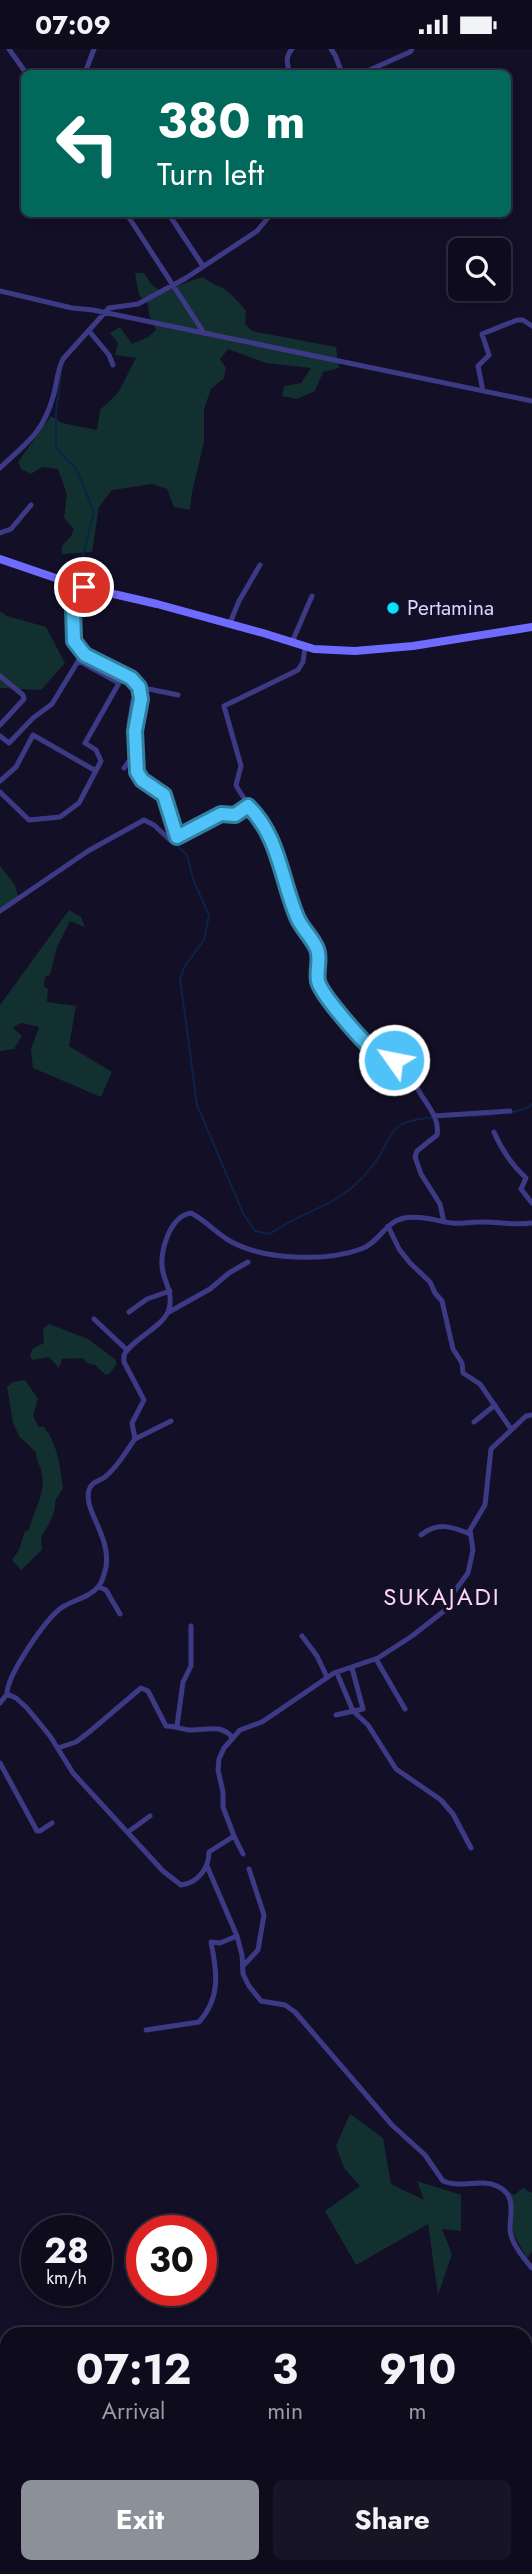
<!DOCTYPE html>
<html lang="en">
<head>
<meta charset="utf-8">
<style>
  body { margin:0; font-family:Jost,sans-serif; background:#171425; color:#f1f3f6; height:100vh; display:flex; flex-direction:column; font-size:26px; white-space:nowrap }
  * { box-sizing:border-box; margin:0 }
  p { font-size:23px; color:#9b9ba3 }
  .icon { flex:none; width:38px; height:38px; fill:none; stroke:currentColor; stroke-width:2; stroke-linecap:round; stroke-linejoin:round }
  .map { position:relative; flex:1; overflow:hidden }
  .panel { position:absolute; left:0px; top:2278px; width:532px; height:247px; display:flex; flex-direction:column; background:#0e0b1c; border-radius:21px 21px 0 0; box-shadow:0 4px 10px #0003,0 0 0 2px #2e2b3b }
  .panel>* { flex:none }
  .top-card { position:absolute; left:21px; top:21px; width:490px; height:147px; border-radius:10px; box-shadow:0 4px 10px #0003,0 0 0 2px #2e2b3b; background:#00695c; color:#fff; overflow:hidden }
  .controls { position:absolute; left:448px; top:189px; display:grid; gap:14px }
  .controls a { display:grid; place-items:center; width:63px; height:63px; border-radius:10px; background:#0e0b1c; box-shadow:0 4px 10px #0003,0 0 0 2px #2e2b3b; font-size:35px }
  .speed { position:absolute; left:21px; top:2166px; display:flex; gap:14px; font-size:35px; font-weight:700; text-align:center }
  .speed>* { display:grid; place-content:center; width:91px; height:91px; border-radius:50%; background:#0e0b1c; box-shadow:0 4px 10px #0003,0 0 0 2px #2e2b3b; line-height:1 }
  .speed small { font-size:18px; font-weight:400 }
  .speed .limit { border:10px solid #d22; background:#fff; color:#111 }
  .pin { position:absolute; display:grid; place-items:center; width:60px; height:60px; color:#fff; margin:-30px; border:4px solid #fff; border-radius:50%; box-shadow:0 2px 7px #0007 }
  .me { position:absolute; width:77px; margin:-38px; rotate:303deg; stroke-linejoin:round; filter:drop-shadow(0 0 5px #0008) }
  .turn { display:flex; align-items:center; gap:24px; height:147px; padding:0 21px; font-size:32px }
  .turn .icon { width:91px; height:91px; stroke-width:2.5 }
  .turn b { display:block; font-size:49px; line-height:60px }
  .eta { display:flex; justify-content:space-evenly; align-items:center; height:119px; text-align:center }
  .eta b { font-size:42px; font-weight:700; line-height:49px }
  .primary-button { display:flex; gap:14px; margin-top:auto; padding:14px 21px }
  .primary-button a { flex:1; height:80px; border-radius:10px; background:#8c9099; color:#fff; font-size:28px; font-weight:700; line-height:80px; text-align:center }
  .primary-button a+a { background:#171425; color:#f1f3f6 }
  .status { display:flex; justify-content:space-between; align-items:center; height:49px; padding:0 35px; background:#0e0b1c; direction:ltr }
  .status svg { height:19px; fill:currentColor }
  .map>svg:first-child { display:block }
</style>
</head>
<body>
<div class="status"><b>07:09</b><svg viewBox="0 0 49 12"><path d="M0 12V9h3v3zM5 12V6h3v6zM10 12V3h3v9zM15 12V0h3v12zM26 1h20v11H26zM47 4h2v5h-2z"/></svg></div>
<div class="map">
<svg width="532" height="2525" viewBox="0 0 532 2525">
  <rect width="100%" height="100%" fill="#130f26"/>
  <path fill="#12302f" d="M 135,224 L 144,224 L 151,235 L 161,242 L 203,228 C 210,234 217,236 224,240 C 232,245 240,255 246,262 L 245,275 L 252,282 L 336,298 L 339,319 L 323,323 L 315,342 L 297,350 L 282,347 L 284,337 L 301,334 L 311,319 L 266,314 L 228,300 L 220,310 L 226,319 L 224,329 L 211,340 L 204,360 L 204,393 L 192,443 L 190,461 L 174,458 L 167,440 L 152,435 L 112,441 L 99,458 L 92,503 L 62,505 L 62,497 L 71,487 L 74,480 L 64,469 L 67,446 L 58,420 L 42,418 L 31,425 L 21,420 L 18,413 L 51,367 L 62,374 L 97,381 L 100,361 L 118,344 L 136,309 L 115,306 L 118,294 L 110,284 L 120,278 L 132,295 L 148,288 L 156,281 L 149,265 L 148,255 L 139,246 Z
    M 0,562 L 7,567 L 46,578 L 65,614 L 41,641 L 0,639 Z
    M 0,817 L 15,836 L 19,850 L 0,861 Z
    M 69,861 L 81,868 L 85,878 L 70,872 L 57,898 L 50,926 L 45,928 L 44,937 L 48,940 L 47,953 L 76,957 L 69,997 L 112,1023 L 101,1048 L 33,1019 L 31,1000 L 39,978 L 21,974 L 13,979 L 22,987 L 14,1000 L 0,1002 L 0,956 Z
    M 49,1275 L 88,1290 L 116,1311 L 116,1316 L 110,1324 L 106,1326 L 95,1316 L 87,1314 L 83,1309 L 62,1310 L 59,1319 L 49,1308 L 33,1311 L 30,1308 L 32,1300 L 44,1294 L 43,1280 Z
    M 25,1331 L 38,1350 L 33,1367 L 39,1378 L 44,1378 C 58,1396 60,1417 63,1439 L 55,1452 C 57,1463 47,1479 41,1488 L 42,1501 L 21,1521 L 12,1511 L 19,1501 L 25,1482 L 29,1481 C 33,1463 46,1444 42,1425 C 41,1417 36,1412 36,1403 L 19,1387 L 13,1374 L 7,1338 L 13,1333 Z
    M 350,2065 L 383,2089 L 391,2135 L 424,2151 L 417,2132 L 461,2146 L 461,2182 L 442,2180 L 452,2205 L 438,2246 L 428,2175 L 356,2216 L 325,2162 L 360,2137 L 344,2119 L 336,2097 Z
    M 523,2139 L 532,2144 L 532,2203 L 527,2209 L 513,2184 L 508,2142 L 514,2146 Z
    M 241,2518 L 401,2518 L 399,2525 L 240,2525 Z"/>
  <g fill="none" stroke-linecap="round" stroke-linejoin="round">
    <path stroke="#0c2248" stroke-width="2" d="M 61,324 L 56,363 L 56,398 L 66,410 L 76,419 L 94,463 L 77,531
      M 74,540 C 66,563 60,586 78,606
      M 121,633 L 130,638 L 135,649
      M 133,669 L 137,654
      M 130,710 L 128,688 L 130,677
      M 130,715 L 134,728 L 159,749 L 170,787
      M 172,792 L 187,806 L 194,833 L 209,866 L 204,891 L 185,917 L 180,929 L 197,1056 L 243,1164 L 255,1182 L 270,1185 C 298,1164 334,1158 359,1132 C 367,1124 378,1112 382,1102 C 388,1091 392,1079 405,1074 C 433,1064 468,1069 497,1065
      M 510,1064 L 527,1059 L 532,1055"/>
    <path stroke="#3d3a85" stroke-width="5" d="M 9,0 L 26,24
      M 331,0 L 335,6 L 342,24
      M 85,24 L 94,0
      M 290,24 C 287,15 285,8 292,0
      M 363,24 L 410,3 L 412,0
      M 126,164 L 204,284
      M 168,164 L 203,217
      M 0,242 L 72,259 L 93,261 L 532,352
      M 89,282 L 109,306 L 113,316
      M 483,342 L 478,317 L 489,306 L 482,285 L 517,271 L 523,271 L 532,277
      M 0,419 C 26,394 42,386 53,348 C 57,335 57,322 63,310 L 109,259 L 138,255 L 186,229 L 257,182 L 272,164
      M 0,484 L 11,480 L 31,456
      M 84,538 L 76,547 L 73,558 L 74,592 L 85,606 L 131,629 L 139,638 L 141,650 L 135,682 L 137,723 L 142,731 L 164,746 L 177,788
      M 230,574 L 239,552 L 260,516
      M 292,593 L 312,547
      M 305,598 L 303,613 L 298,621 L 224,657 L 241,717 L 236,736 C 244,753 255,760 264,775 C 282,804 284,840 299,871 C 304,882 315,892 318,904 C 322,916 316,928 322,941 L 354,981 L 379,1005 L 408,1017 C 413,1025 415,1035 420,1044 C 428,1057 440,1070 437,1086 L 417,1102 L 415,1108 L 421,1125 L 440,1155 L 444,1173
      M 0,627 L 23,646 L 24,650 L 0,676
      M 139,638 L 178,646
      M 129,676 L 133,651 L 141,651
      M 0,687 L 9,694 L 33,669 L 52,655 L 80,609
      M 124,719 L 129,712 L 136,709
      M 0,732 L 16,718 L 33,686 L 96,722
      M 0,743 L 29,771 L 60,768 L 79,754 L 101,712 L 96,701 L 85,694 L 119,634 L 79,612
      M 0,862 L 88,802 L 144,771 L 154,776 L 170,791 L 221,765 L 235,766 L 249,757
      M 434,1067 L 510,1062
      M 494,1083 C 502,1102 511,1115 526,1129 L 521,1140 L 532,1154
      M 388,1177 L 399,1200 L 410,1214 L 430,1233 L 435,1244 L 442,1252 L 453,1300 L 462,1314 L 463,1324 L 480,1335 L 511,1380
      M 129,1263 L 147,1250 L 170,1242
      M 169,1263 L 210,1240 L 229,1224 L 248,1213
      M 94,1270 L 127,1301
      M 474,1373 L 495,1356
      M 135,1390 L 171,1372
      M 421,1486 C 437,1473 451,1477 470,1485
      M 99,1538 L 106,1541 L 120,1565
      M 302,1587 L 317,1607 L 327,1628
      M 376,1610 L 405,1660
      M 337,1624 L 353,1662 L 368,1676 L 396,1720 L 441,1751 L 453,1765 L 471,1799
      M 7,1645 C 7,1626 45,1571 61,1559 C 72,1551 89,1549 98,1538 C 103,1533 104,1525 106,1518 C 111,1486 83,1462 89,1441 C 91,1433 99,1432 105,1428 C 118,1418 126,1402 135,1390 L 132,1374 L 144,1351 L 124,1313 L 124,1306 C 133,1289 165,1277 169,1260 C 173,1245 166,1236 163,1223 C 158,1204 170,1167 191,1164 C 205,1171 216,1184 230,1192 C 263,1211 326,1213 361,1200 C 379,1194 385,1173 404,1169 C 420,1166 436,1172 452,1174 C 461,1175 469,1173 479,1173 C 497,1172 514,1177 532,1174
      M 0,1654 L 7,1645 L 16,1649 L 27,1659 L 50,1687 L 73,1724 L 163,1822 L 181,1836 C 198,1834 209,1819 209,1803 L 234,1787 L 223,1758 L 223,1743 L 218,1721 L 219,1710 L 224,1699 L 240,1681 L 262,1673 L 334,1624 L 378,1609 L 412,1587 L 444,1562 L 451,1547 L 468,1524 L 473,1501 L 470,1481 L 485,1456 L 491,1400 L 526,1367 L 532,1366
      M 336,1666 L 363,1660 L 352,1619
      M 177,1677 L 183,1633 L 191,1617 L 191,1577
      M 58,1699 L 76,1693 L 88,1684 L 141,1639 L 148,1642 L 166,1677 C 175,1677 181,1680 189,1681 C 205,1682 220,1674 232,1688
      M 0,1714 L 37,1782 L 40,1782 L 52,1774
      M 128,1783 L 150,1767
      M 234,1787 L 243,1805
      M 207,1817 L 237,1887 L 242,1906 L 243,1925 L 249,1937 L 261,1952 L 285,1956 L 295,1963 L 392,2076 L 425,2106 L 443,2132 C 461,2140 480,2129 497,2137 C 517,2146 510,2164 510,2181 C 511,2194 524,2210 532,2219
      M 243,1917 L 258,1901 L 264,1866 L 249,1820
      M 146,1981 L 199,1973 C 221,1949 217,1922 211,1893 L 220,1894 L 237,1887
      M 0,2445 L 7,2455
      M 0,2466 L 7,2461
      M 525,2505 L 532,2502
      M 40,2518 L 45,2525
      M 121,2518 L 124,2525
      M 463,2525 L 479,2518"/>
    <path stroke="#6f6bff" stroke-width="8" d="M 0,510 L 79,537 L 157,555 L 263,584 L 314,600 L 355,602 L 413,597 L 532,578"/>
  </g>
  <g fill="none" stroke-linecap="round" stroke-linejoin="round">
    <g stroke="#337fa1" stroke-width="18">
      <path id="route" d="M 84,538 L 76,547 L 73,558 L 74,592 L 85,606 L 131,629 L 139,638 L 141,650 L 135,682 L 137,723 L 142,731 L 164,746 L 177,788 L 221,765 L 235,766 L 248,757 C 279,787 281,830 297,868 C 302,880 312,888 317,900 C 321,910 316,921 318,932 C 321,946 366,997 379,1006 C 383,1008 389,1009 394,1011"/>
    </g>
    <use href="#route" stroke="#4fc3f7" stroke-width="12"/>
  </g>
  <circle fill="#00e5ff" stroke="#130f26" stroke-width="2.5" cx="393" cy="559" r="7"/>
  <g text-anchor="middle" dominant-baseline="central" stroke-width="7" stroke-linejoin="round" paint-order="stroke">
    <g font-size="21" fill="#d9d4ff" stroke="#130f26" text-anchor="start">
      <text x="407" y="559">Pertamina</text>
    </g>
    <g font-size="24" letter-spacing="2" fill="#ffd6f0" stroke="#130f26">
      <text x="442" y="1547">SUKAJADI</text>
    </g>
  </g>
</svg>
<div class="controls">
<a><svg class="icon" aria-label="search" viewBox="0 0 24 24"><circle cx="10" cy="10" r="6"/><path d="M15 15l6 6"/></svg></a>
</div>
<div class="speed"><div>28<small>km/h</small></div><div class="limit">30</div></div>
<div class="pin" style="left:84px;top:538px;background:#d93025"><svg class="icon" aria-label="arrive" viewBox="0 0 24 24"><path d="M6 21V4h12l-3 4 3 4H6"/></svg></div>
<svg class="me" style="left:394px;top:1011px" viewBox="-20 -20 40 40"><circle r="17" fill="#4fc3f7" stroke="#fff" stroke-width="3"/><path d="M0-11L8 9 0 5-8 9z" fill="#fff"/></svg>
<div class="top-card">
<div class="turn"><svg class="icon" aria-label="left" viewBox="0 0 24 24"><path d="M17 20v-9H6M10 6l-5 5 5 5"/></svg><div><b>380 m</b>Turn left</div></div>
</div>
<section class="panel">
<div class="eta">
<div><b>07:12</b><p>Arrival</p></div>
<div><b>3</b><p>min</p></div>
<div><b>910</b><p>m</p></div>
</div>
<div class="primary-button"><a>Exit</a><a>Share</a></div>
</section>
</div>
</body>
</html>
